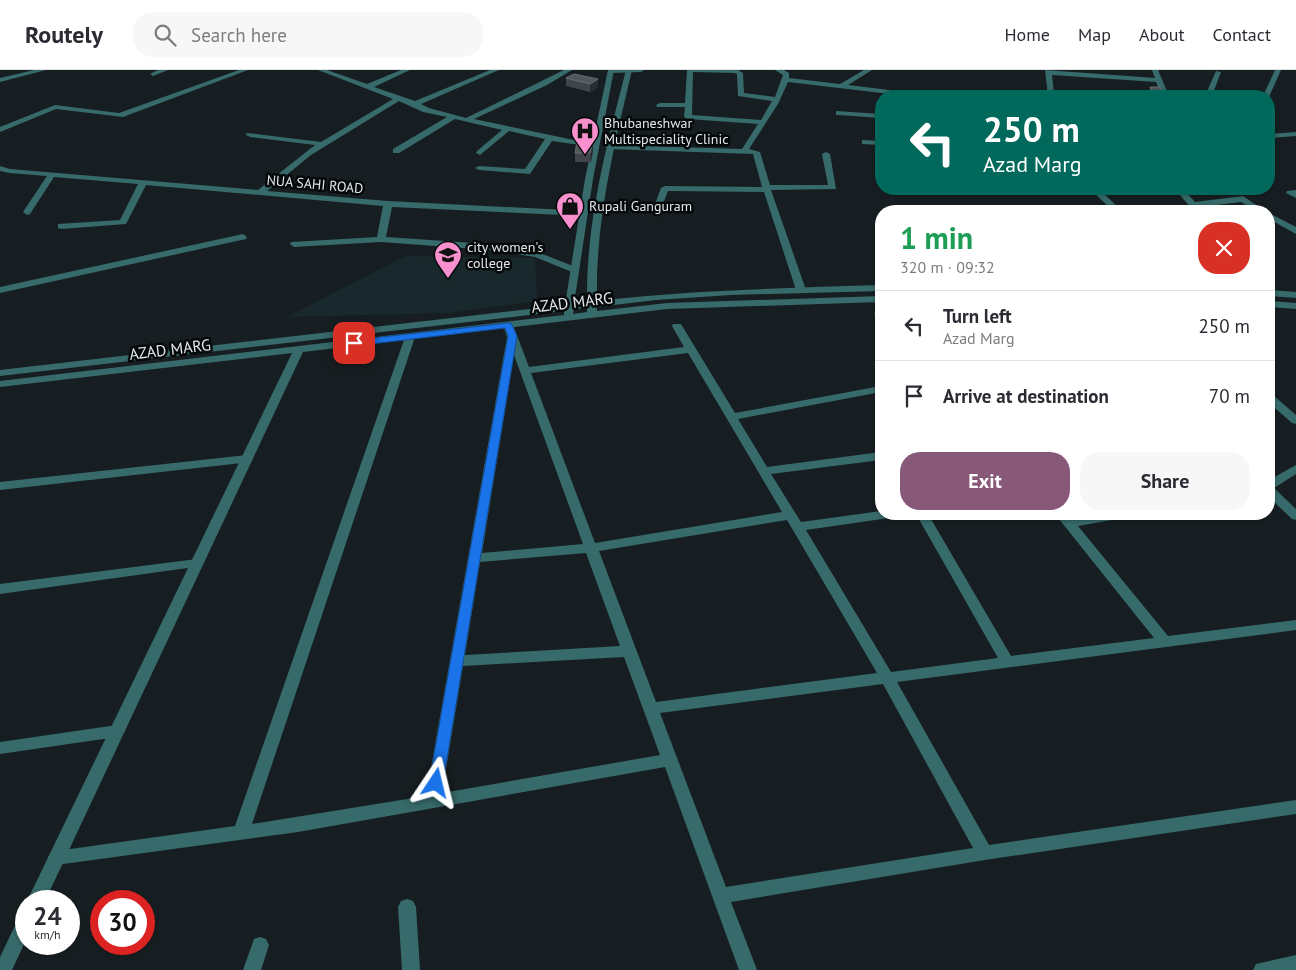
<!DOCTYPE html>
<html lang="en">
<head>
<meta charset="utf-8">
<style>
  body { margin:0; font-family:"PT Sans",sans-serif; background:#f7f7f7; color:#2b2b33; height:100vh; display:flex; flex-direction:column; font-size:19px; white-space:nowrap }
  * { box-sizing:border-box; margin:0 }
  p { font-size:16px; color:#7c7c81 }
  .icon { flex:none; width:28px; height:28px; fill:none; stroke:currentColor; stroke-width:2; stroke-linecap:round; stroke-linejoin:round }
  .map { position:relative; flex:1; overflow:hidden }
  .details { position:absolute; left:875px; top:135px; width:400px; height:315px; display:flex; flex-direction:column; background:#fff; border-radius:20px; box-shadow:0 1px 4px #0004 }
  .details>* { flex:none }
  .banner { position:absolute; left:875px; top:20px; width:400px; height:105px; border-radius:20px; box-shadow:0 1px 4px #0004; background:#00695c; color:#fff; overflow:hidden }
  .speed { position:absolute; left:15px; top:820px; display:flex; gap:10px; font-size:25px; font-weight:700; text-align:center }
  .speed>* { display:grid; place-content:center; width:65px; height:65px; border-radius:50%; background:#fff; box-shadow:0 1px 4px #0004; line-height:1 }
  .speed small { font-size:12px; font-weight:400 }
  .speed .limit { border:8px solid #d22; background:#fff; color:#111 }
  .pin { position:absolute; display:grid; place-items:center; width:42px; height:42px; color:#fff; margin:-21px; border-radius:10px; box-shadow:0 2px 8px #0006 }
  .me { position:absolute; width:55px; margin:-28px; rotate:10deg; stroke-linejoin:round; filter:drop-shadow(0 0 4px #0008) }
  .turn { display:flex; align-items:center; gap:18px; height:105px; padding:0 25px; font-size:22px }
  .turn .icon { width:65px; height:65px; stroke-width:2.5 }
  .turn b { display:block; font-size:35px; line-height:42px }
  .round { display:grid; place-items:center; flex:none; width:52px; height:52px; border-radius:20px; background:#f7f7f7 }
  .overview { display:flex; align-items:center; justify-content:space-between; height:85px; padding:0 25px }
  h1 { font-size:30px; font-weight:700; line-height:38px; color:#1e9e55 }
  .primary-button { display:flex; gap:10px; margin-top:auto; padding:10px 25px }
  .primary-button a { flex:1; height:58px; border-radius:20px; background:#875878; color:#fff; font-size:20px; font-weight:700; line-height:58px; text-align:center }
  .primary-button a+a { background:#f7f7f7; color:#2b2b33 }
  ul { padding:0; list-style:none }
  li { display:flex; align-items:center; gap:15px; height:70px; padding:0 25px; border-top:1px solid #e1e1e2 }
  li div { flex:1 }
  li b { display:block; font-size:19px }
  li em { font-style:normal }
  header { display:flex; align-items:center; gap:30px; box-sizing:border-box; height:70px; padding:0 25px; background:#fff; border-bottom:1px solid #e1e1e2 }
  header strong { font-size:24px }
  nav { display:flex; gap:28px; margin-inline-start:auto; font-size:18px }
  .search { width:350px; height:45px; background:#f7f7f7; display:flex; align-items:center; gap:12px; box-sizing:border-box; padding:0 18px; border-radius:20px; color:#7c7c81; font-size:19px }
  .map>svg:first-child { display:block }
</style>
</head>
<body>
<header>
<strong>Routely</strong>
<div class="search"><svg class="icon" aria-label="search" viewBox="0 0 24 24"><circle cx="10" cy="10" r="6"/><path d="M15 15l6 6"/></svg>Search here</div>
<nav><a>Home</a><a>Map</a><a>About</a><a>Contact</a></nav>
</header>
<div class="map">
<svg width="1296" height="900" viewBox="0 0 1296 900">
  <rect width="100%" height="100%" fill="#171e21"/>
  <path fill="#19282d" d="M 405,186 L 535,188 L 537,231 L 448,243 L 287,247 Z"/>
  <g fill="none" stroke-linecap="round" stroke-linejoin="round">
    <path fill="#376a6a" fill-rule="evenodd" d="M 1296,120 L 1296,128 L 1286,123 L 1287,121 Z"/>
    <path fill="#376a6a" fill-rule="evenodd" d="M 34,0 L 46,0 L 0,12 L 0,8 Z
      M 158,0 L 168,0 L 153,6 L 150,4 Z
      M 239,0 L 248,0 L 123,47 L 56,39 L 0,62 L 0,57 L 55,35 L 119,43 Z
      M 318,0 L 327,0 L 367,14 L 401,0 L 410,0 L 374,17 L 415,31 L 490,0 L 499,0 L 421,34 L 429,38 L 466,48 L 564,0 L 572,0 L 547,15 L 474,49 L 598,75 L 594,77 L 552,71 L 530,104 L 479,100 L 475,98 L 479,96 L 525,99 L 545,69 L 509,61 L 480,85 L 476,83 L 477,81 L 502,60 L 455,49 L 399,83 L 393,83 L 393,79 L 447,47 L 423,42 L 399,31 L 311,85 L 267,121 L 388,131 L 587,141 L 587,145 L 584,146 L 392,137 L 386,167 L 489,174 L 540,183 L 578,198 L 578,202 L 572,202 L 535,187 L 489,180 L 381,172 L 294,177 L 290,174 L 291,172 L 377,167 L 383,136 L 146,115 L 126,154 L 61,159 L 58,158 L 58,154 L 120,150 L 138,114 L 54,107 L 30,144 L 27,145 L 23,142 L 47,106 L 9,103 L 0,101 L 0,96 L 10,99 L 258,120 L 315,75 L 250,67 L 246,65 L 247,63 L 321,72 L 393,29 Z
      M 608,0 L 644,0 L 641,2 L 611,3 Z
      M 687,0 L 738,0 L 743,3 L 744,23 L 775,27 L 783,5 L 775,0 L 784,0 L 789,3 L 789,8 L 840,14 L 864,0 L 872,0 L 848,15 L 914,23 L 918,25 L 907,26 L 788,12 L 778,34 L 749,79 L 760,82 L 770,115 L 828,115 L 822,84 L 826,82 L 830,84 L 836,119 L 771,120 L 806,220 L 804,222 L 801,223 L 796,220 L 764,122 L 668,121 L 661,139 L 654,137 L 661,118 L 665,116 L 762,117 L 753,84 L 609,79 L 605,77 L 609,75 L 742,79 L 758,54 L 688,49 L 684,47 L 685,37 L 657,37 L 656,35 L 660,33 L 685,33 ZM 693,2 L 734,3 L 737,4 L 738,26 L 772,31 L 761,50 L 692,45 Z
      M 1045,0 L 1155,8 L 1152,0 L 1158,0 L 1169,26 L 1162,26 L 1156,12 L 1052,5 L 1054,23 L 1077,24 L 1081,26 L 1048,26 Z
      M 1275,0 L 1281,0 L 1269,27 L 1263,26 Z
      M 1216,1 L 1221,2 L 1212,26 L 1205,26 Z
      M 836,41 L 881,44 L 881,48 L 839,45 L 836,45 Z
      M 1296,62 L 1296,66 L 1269,68 L 1269,64 Z
      M 862,70 L 881,71 L 881,75 L 862,74 Z
      M 1090,119 L 1099,119 L 1122,141 L 1113,141 Z
      M 1175,119 L 1183,119 L 1195,132 L 1243,126 L 1265,141 L 1256,141 L 1241,132 L 1193,138 L 1190,137 Z
      M 1269,143 L 1296,157 L 1296,164 L 1269,149 Z
      M 243,164 L 247,167 L 246,169 L 0,223 L 0,217 Z
      M 879,240 L 881,241 L 881,249 L 878,248 L 874,243 Z
      M 508,252 L 513,255 L 529,297 L 684,277 L 672,256 L 673,254 L 681,254 L 735,343 L 881,316 L 881,322 L 738,349 L 767,397 L 881,382 L 881,390 L 771,404 L 801,452 L 881,441 L 881,444 L 895,444 L 889,448 L 806,460 L 891,602 L 998,588 L 916,444 L 928,444 L 1011,586 L 1154,568 L 1055,444 L 1068,444 L 1072,449 L 1102,444 L 1129,444 L 1127,447 L 1123,448 L 1078,456 L 1168,566 L 1296,550 L 1296,560 L 897,612 L 989,775 L 1296,730 L 1296,744 L 985,790 L 731,832 L 757,900 L 739,900 L 665,697 L 298,762 L 56,795 L 50,793 L 48,788 L 50,783 L 56,781 L 235,756 L 405,267 L 410,264 L 415,267 L 252,754 L 426,726 L 507,267 L 503,255 ZM 688,283 L 782,442 L 595,473 L 531,303 ZM 514,285 L 583,474 L 482,483 ZM 787,450 L 877,603 L 656,632 L 599,481 ZM 586,483 L 620,576 L 465,585 L 480,492 ZM 624,587 L 660,685 L 442,723 L 463,596 ZM 883,614 L 973,778 L 726,817 L 660,643 Z
      M 1269,324 L 1273,325 L 1296,345 L 1296,354 L 1292,353 L 1269,333 Z
      M 247,385 L 253,389 L 251,392 L 0,420 L 0,412 Z
      M 1296,395 L 1296,404 L 1274,418 L 1296,439 L 1296,450 L 1292,449 L 1269,427 L 1269,410 Z
      M 197,489 L 202,490 L 204,493 L 202,496 L 0,524 L 0,514 Z
      M 117,655 L 122,657 L 125,661 L 122,665 L 117,667 L 0,684 L 0,672 Z
      M 407,829 L 413,831 L 416,837 L 420,900 L 402,900 L 398,837 L 401,831 Z
      M 260,867 L 266,869 L 269,875 L 261,900 L 243,900 L 254,869 Z
      M 1296,885 L 1296,900 L 1253,900 L 1256,894 Z"/>
    <path fill="#376a6a" fill-rule="evenodd" d="M 608,0 L 614,0 L 593,109 L 574,234 L 587,232 C 586,150 606,78 626,0 L 632,0 C 614,77 595,151 597,231 C 691,220 786,218 881,215 L 881,221 L 731,225 L 656,230 L 597,237 L 597,241 L 667,233 L 881,226 L 881,232 L 667,239 L 303,282 L 45,831 L 27,831 L 292,283 L 0,317 L 0,311 L 564,245 L 564,241 L 0,306 L 0,300 L 565,235 L 585,109 ZM 587,238 L 587,242 L 573,244 L 574,239 Z
      M 1269,220 L 1296,222 L 1296,228 L 1269,226 Z
      M 1269,231 L 1296,233 L 1296,239 L 1269,237 Z
      M 26,843 L 26,870 L 12,900 L 0,900 L 0,887 L 20,845 Z"/>
  </g>
  <path fill="#3f454a" d="M 574,4 L 598,17 L 590,22 L 566,16 L 566,8 Z
    M 1150,17 L 1163,25 L 1163,26 L 1151,26 L 1149,21 Z
    M 593,81 L 591,92 L 575,92 L 575,83 Z"/>
  <path fill="#282e32" d="M 598,9 L 598,17 L 590,22 L 590,14 Z
    M 593,72 L 593,81 L 591,92 L 590,83 Z"/>
  <path fill="#51575b" stroke="#686d71" d="M 574,4 L 598,9 L 590,14 L 566,8 Z
    M 1150,17 L 1160,17 L 1163,25 L 1153,24 Z
    M 577,72 L 593,72 L 590,83 L 575,83 Z"/>
  <path fill="#1a73e8" stroke="#114b97" d="M 508,253 L 511,253 L 517,266 L 443,713 L 441,717 L 436,719 L 431,717 L 429,713 L 508,266 L 505,258 L 354,276 L 350,273 L 354,270 Z"/>
  <defs>
    <g id="hospital-pin" transform="scale(1.4375)"><path d="M0 17L-7.5 6A9.5 9.5 0 1 1 7.5 6Z" fill="#f790cd" stroke="#050809"/><path d="M-5-5h3v3.5h4V-5h3V5h-3V1.5h-4V5h-3Z" fill="#111"/></g>
    <g id="shop-pin" transform="scale(1.4375)"><path d="M0 17L-7.5 6A9.5 9.5 0 1 1 7.5 6Z" fill="#f790cd" stroke="#050809"/><path d="M-5-2.5h2.3a2.7 3.5 0 0 1 5.4 0H5L5.5 6h-11ZM-1.5-2.5h3a1.5 2.3 0 0 0-3 0Z" fill="#111"/></g>
    <g id="university-pin" transform="scale(1.4375)"><path d="M0 17L-7.5 6A9.5 9.5 0 1 1 7.5 6Z" fill="#f790cd" stroke="#050809"/><path d="M0-5L7-2L0 1L-7-2ZM-4 1L0 2.5L4 1V4Q0 6-4 4Z" fill="#111"/></g>
  </defs>
  <g fill-rule="evenodd">
    <use href="#hospital-pin" x="585" y="61"/>
    <use href="#shop-pin" x="570" y="136"/>
    <use href="#university-pin" x="448" y="185"/>
  </g>
  <g text-anchor="middle" dominant-baseline="central" stroke-width="5" stroke-linejoin="round" paint-order="stroke">
    <g font-size="14" fill="#e2e7e9" stroke="#050809" text-anchor="start">
      <text x="604" y="53">Bhubaneshwar<tspan x="604" dy="16">Multispeciality Clinic</tspan></text>
      <text x="589" y="136">Rupali Ganguram</text>
      <text x="467" y="177">city women's<tspan x="467" dy="16">college</tspan></text>
    </g>
    <g font-size="14" fill="#e2e7e9" stroke="#050809">
      <text transform="translate(315 114) rotate(5)">NUA SAHI ROAD</text>
    </g>
    <g font-size="16" fill="#e2e7e9" stroke="#050809">
      <text transform="translate(572 232) rotate(-7)">AZAD MARG</text>
      <text transform="translate(170 279) rotate(-7)">AZAD MARG</text>
    </g>
  </g>
</svg>
<div class="speed"><div>24<small>km/h</small></div><div class="limit">30</div></div>
<div class="pin" style="left:354px;top:273px;background:#d93025"><svg class="icon" aria-label="arrive" viewBox="0 0 24 24"><path d="M6 21V4h12l-3 4 3 4H6"/></svg></div>
<svg class="me" style="left:436px;top:713px" viewBox="-20 -20 40 40"><path d="M0-17L14 15 0 8-14 15z" fill="#1a73e8" stroke="#fff" stroke-width="4"/></svg>
<div class="banner">
<div class="turn"><svg class="icon" aria-label="left" viewBox="0 0 24 24"><path d="M17 20v-9H6M10 6l-5 5 5 5"/></svg><div><b>250 m</b>Azad Marg</div></div>
</div>
<section class="details">
<div class="overview"><div><h1>1 min</h1><p>320 m · 09:32</p></div><a class="round" style="background:#d93025;color:#fff"><svg class="icon" aria-label="close" viewBox="0 0 24 24"><path d="M6 6l12 12M18 6L6 18"/></svg></a></div>
<ul>
<li><svg class="icon" aria-label="left" viewBox="0 0 24 24"><path d="M17 20v-9H6M10 6l-5 5 5 5"/></svg><div><b>Turn left</b><p>Azad Marg</p></div><em>250 m</em></li>
<li><svg class="icon" aria-label="arrive" viewBox="0 0 24 24"><path d="M6 21V4h12l-3 4 3 4H6"/></svg><div><b>Arrive at destination</b></div><em>70 m</em></li>
</ul>
<div class="primary-button"><a>Exit</a><a>Share</a></div>
</section>
</div>
</body>
</html>
